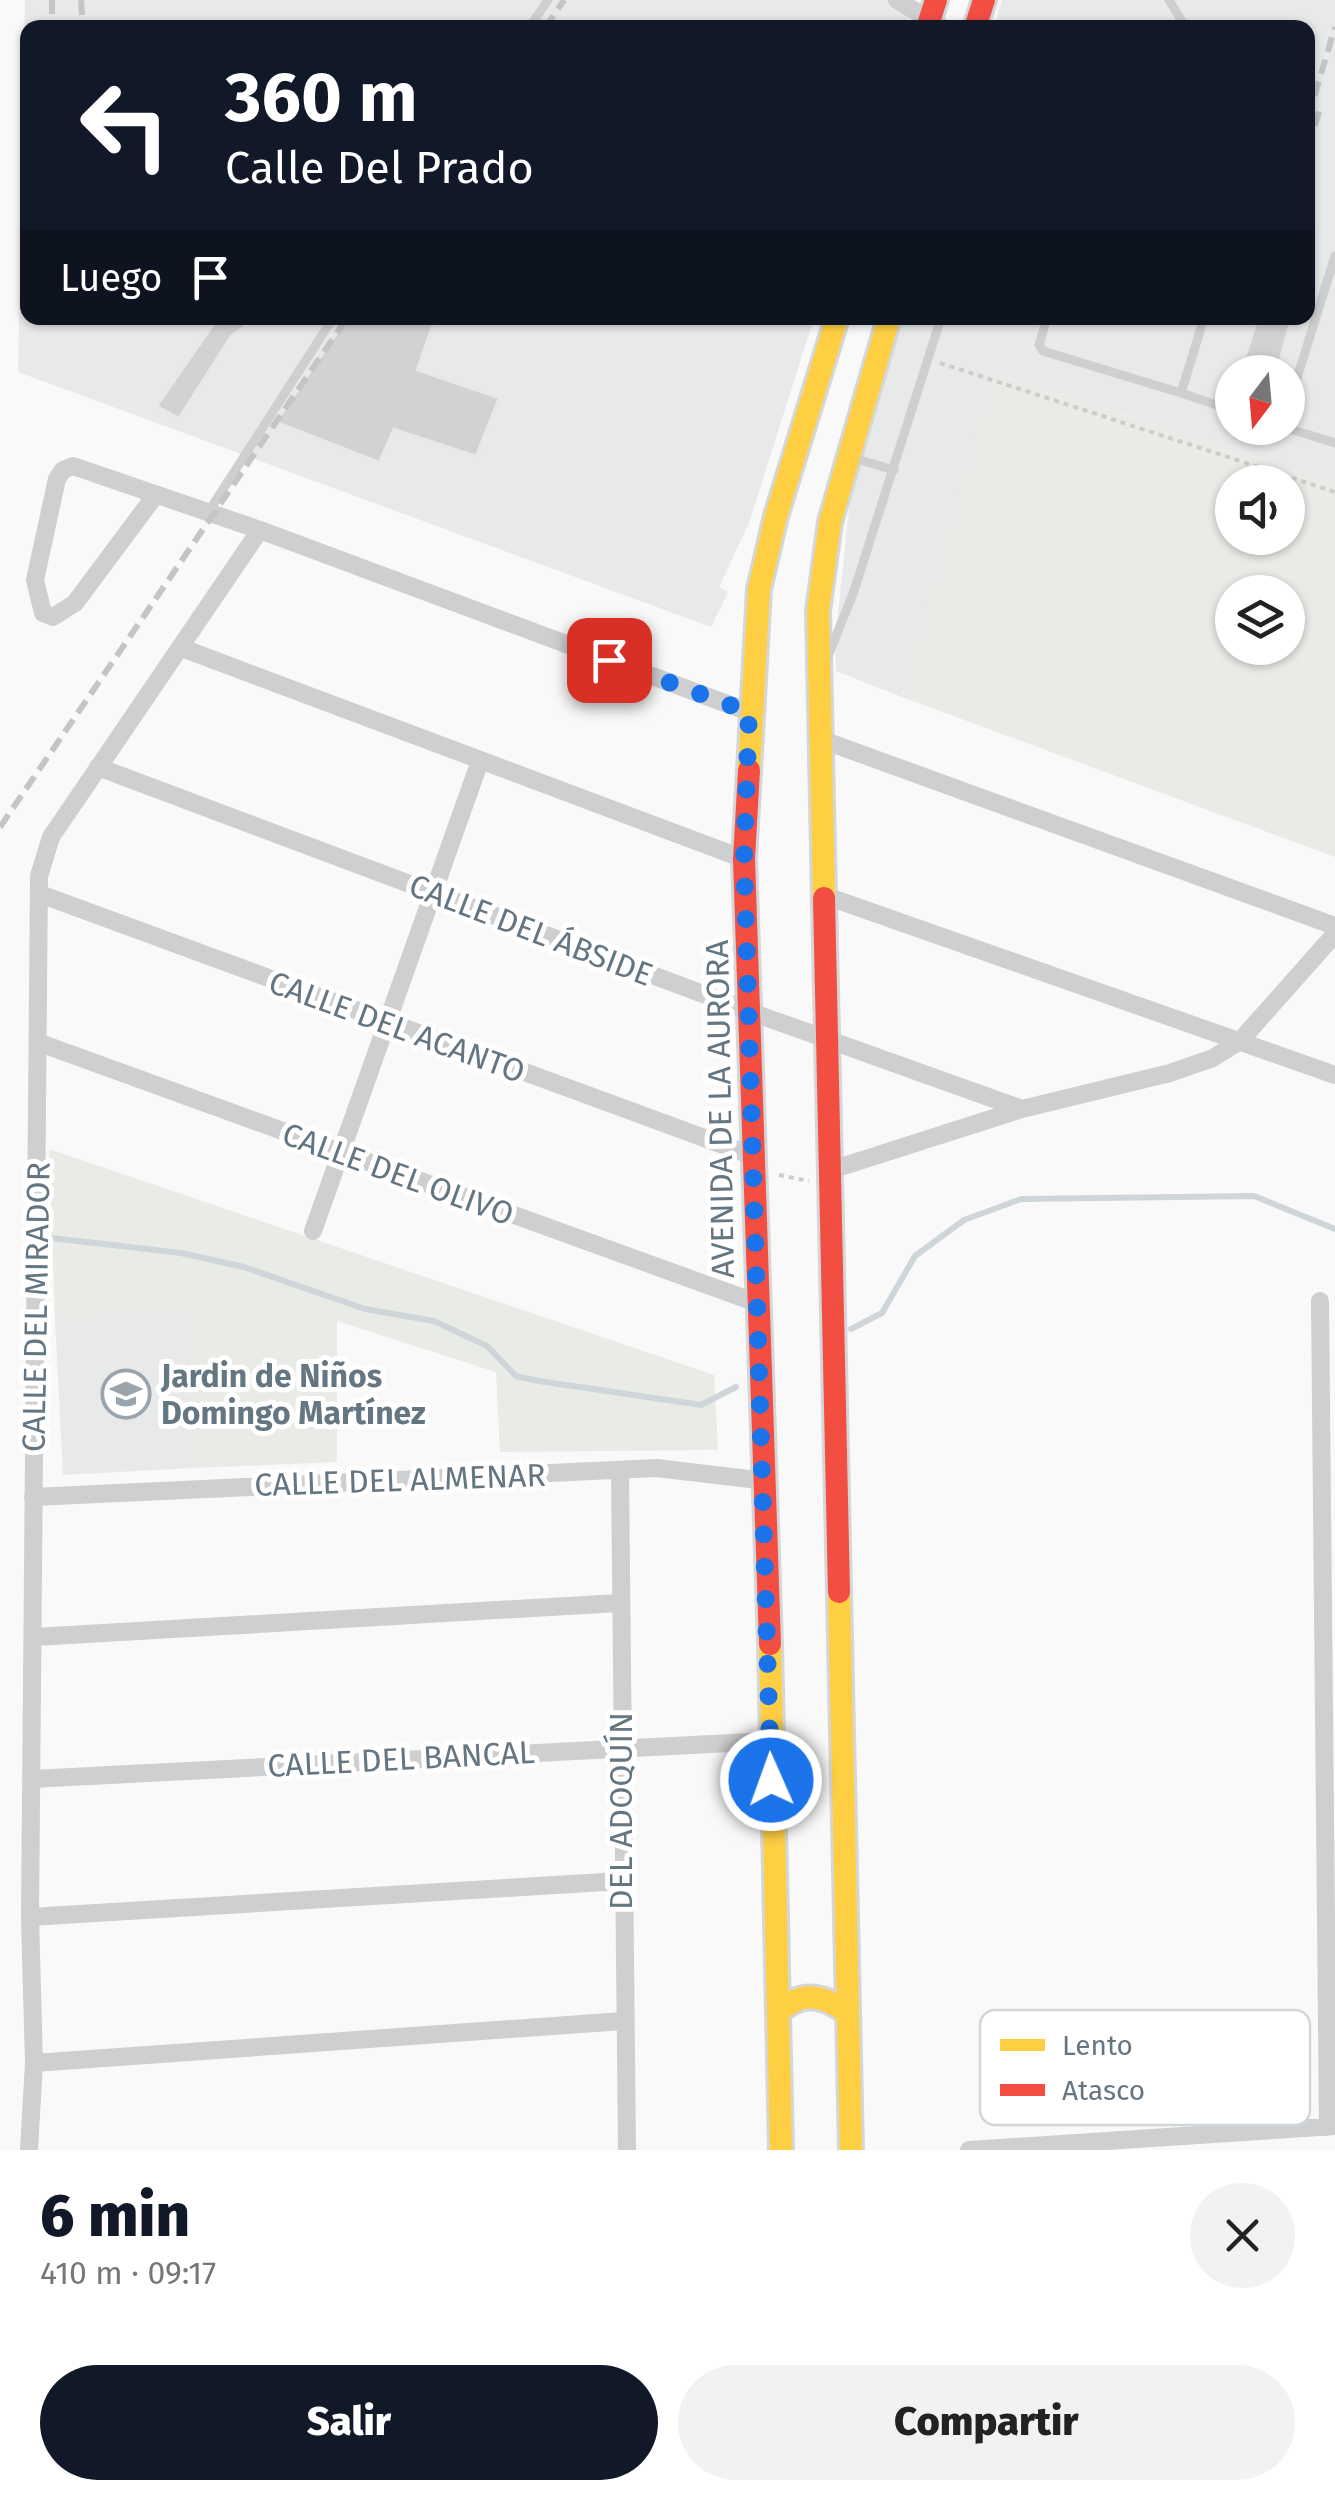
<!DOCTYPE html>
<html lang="es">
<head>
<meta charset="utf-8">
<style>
  body { margin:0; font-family:"Fira Sans",sans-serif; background:#f2f2f2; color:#222; height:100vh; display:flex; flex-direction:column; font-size:38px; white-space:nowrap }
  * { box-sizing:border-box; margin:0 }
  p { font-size:32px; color:#767676 }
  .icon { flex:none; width:55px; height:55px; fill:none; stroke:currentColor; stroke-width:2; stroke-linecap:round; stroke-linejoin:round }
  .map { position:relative; height:2150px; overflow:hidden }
  .drawer { display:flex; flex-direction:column; background:#fff; flex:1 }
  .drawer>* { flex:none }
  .banner { position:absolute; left:20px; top:20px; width:1295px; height:305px; border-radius:20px; box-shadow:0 2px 8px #0004; background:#111827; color:#fff; overflow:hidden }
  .needle { width:65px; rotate:196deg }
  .buttons { position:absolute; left:1215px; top:355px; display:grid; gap:20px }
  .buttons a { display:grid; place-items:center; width:90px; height:90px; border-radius:50%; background:#fff; box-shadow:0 2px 8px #0004; font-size:50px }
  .pin { position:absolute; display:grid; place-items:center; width:85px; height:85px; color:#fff; margin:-42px; border-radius:20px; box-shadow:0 5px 15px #0006 }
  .me { position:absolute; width:110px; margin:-55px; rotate:358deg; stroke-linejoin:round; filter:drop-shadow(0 0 8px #0008) }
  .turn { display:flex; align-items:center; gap:35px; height:210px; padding:0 40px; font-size:45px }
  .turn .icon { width:130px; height:130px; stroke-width:2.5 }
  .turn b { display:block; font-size:70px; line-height:85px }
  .then { display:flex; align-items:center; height:95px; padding:0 40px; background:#0003; gap:20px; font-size:38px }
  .round { display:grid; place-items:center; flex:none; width:105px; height:105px; border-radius:52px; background:#f2f2f2 }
  .summary { display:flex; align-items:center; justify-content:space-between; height:170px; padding:0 40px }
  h1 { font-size:60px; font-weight:800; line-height:75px; color:#111827 }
  .action { display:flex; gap:20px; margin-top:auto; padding:20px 40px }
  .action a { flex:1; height:115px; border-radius:60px; background:#111827; color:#fff; font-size:40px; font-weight:800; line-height:115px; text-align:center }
  .action a+a { background:#f2f2f2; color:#222 }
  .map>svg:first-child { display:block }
</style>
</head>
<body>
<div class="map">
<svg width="1335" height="2150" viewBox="0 0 1335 2150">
  <rect width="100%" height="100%" fill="#f9f9f9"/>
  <path fill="#e8e9e9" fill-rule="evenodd" d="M 25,0 L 914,0 L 905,28 L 28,28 L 28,318 L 814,318 L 749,523 L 719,587 L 728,592 L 711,627 L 18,372 Z
    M 1002,0 L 1335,0 L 1335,483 L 996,373 L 902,697 L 836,671 L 835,642 L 851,491 L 903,318 L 1308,318 L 1308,28 L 994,27 ZM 1232,372 L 1288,372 L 1288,428 L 1232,428 Z
    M 193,1309 L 193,1468 L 63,1475 L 55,1320 Z"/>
  <path fill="#e8ebe6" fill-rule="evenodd" d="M 995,373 L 1335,483 L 1335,857 L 902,697 ZM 1232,482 L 1288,482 L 1288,538 L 1232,538 ZM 1232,592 L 1288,592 L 1288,648 L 1232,648 Z
    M 49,1149 L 714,1375 L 718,1450 L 500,1452 L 496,1372 L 337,1321 L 337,1462 L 193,1468 L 193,1309 L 55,1320 Z"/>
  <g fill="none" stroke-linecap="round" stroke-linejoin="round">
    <path stroke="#ced6d9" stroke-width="6" d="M 52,1238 L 181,1253 L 244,1267 L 365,1309 L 434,1321 L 487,1346 L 516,1376 L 539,1381 L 701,1405 L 736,1387
      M 851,1329 L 882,1313 L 915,1256 L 964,1220 L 1021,1199 L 1254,1196 L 1335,1229"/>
  </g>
  <path fill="#d0d2d3" stroke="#e8e8e8" stroke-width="2.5" d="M 218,318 L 256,318 L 231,336 L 179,418 L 157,406 Z
    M 347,318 L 435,318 L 417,370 L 499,398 L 476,456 L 394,429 L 379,462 L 276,422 Z
    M 1258,318 L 1291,318 L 1277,372 L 1240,372 Z"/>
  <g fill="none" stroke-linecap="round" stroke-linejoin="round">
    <g stroke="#d5d6d7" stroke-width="28">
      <path id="slow" d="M 749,770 L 759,589 L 776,516 L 837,318
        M 824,898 L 818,611 L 830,522 L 889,318
        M 839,1592 L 851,2150
        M 770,1644 L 781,2150
        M 778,2013 C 800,1991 821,1994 845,2011"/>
    </g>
    <g stroke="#d5d6d7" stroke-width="28">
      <path id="jam" d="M 927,28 L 936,0
        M 975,28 L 984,0
        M 749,770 L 744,859 L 770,1644
        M 824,898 L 839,1592"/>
    </g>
    <path stroke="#cbcccd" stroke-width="4" stroke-dasharray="5 5" stroke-linecap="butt" d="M 940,363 L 1335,492
      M 779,1175 L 809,1181"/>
    <path stroke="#cecfd0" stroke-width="9" d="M 1169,0 L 1186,28
      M 529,28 L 548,0
      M 1047,318 L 1039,345 L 1043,351 L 1181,393 L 1204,318
      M 1181,393 L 1232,410
      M 1288,407 L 1335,256
      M 1287,428 L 1335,443
      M 853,458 L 894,470
      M 209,511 L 333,318
      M 828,656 L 854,591 L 941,318"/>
    <path stroke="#cecfd0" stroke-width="18" d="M 897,0 L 943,28
      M 154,497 L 75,603 L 53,617 L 43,613 L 35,580 L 57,479 L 63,470 L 73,466 L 260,530 L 749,712
      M 182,648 L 744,859
      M 817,738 L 1335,926
      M 98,767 L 751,1012 L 1022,1109
      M 40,894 L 756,1157
      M 826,896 L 1335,1075
      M 40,1043 L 757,1303
      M 828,1171 L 1022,1109 L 1170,1073 L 1213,1058 L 1240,1041 L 1335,934
      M 313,1231 L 480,761
      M 1320,1301 L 1328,2127
      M 620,1472 L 627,2150
      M 33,1497 L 656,1468 L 766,1481
      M 35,1637 L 619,1603
      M 32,1779 L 770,1741
      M 30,1917 L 621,1881
      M 34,2063 L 623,2021
      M 29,2150 L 34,2063 L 30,1917 L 39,876 L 51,837 L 260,530
      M 969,2150 L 1335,2126"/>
    <use href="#slow" stroke="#ffcf43" stroke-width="22"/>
    <use href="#jam" stroke="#f24e42" stroke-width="22"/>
    <path stroke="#c3c5c6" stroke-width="6" stroke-dasharray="15 8" stroke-linecap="butt" d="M 52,0 L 52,14
      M 81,0 L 82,15
      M 545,28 L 564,0
      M 1308,118 L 1335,27
      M 1308,148 L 1321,105
      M 0,827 L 347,318"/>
  </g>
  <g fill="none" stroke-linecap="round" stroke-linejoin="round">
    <path stroke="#1a73e8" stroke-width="18" stroke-dasharray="0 32.4" d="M 609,660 L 749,712 L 744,859 L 771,1780"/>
  </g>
  <defs>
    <g id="school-ring" transform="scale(2.5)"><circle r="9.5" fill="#fff" stroke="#99a4ac" stroke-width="1.5"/><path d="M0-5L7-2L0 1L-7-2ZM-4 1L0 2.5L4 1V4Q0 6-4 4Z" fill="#99a4ac"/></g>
  </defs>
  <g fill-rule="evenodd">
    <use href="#school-ring" x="126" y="1394"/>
  </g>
  <g text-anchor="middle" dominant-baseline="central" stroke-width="10" stroke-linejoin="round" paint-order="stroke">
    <g font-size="32" fill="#657683" stroke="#fff">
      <text transform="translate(531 930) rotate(21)">CALLE DEL ÁBSIDE</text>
      <text transform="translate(397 1027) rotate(20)">CALLE DEL ACANTO</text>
      <text transform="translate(720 1109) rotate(-91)">AVENIDA DE LA AURORA</text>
      <text transform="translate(398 1174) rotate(20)">CALLE DEL OLIVO</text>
      <text transform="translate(36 1307) rotate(-89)">CALLE DEL MIRADOR</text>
      <text transform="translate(400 1480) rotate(-2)">CALLE DEL ALMENAR</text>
      <text transform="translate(401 1759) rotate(-3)">CALLE DEL BANCAL</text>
      <text transform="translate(621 1811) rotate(-90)">DEL ADOQUÍN</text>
    </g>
    <g font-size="32" font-weight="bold" fill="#657683" stroke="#fff" text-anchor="start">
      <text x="161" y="1376">Jardin de Niños<tspan x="161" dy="37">Domingo Martínez</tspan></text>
    </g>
  </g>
  <rect x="980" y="2010" width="330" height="115" rx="15" fill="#fff" stroke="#d1d6da" stroke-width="2.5"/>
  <rect x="1000" y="2039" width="45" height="12" fill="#ffcf43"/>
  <rect x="1000" y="2084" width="45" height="12" fill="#f24e42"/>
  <g font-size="28" fill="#657683">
    <text x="1062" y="2055">Lento</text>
    <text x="1062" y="2100">Atasco</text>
  </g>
</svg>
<div class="buttons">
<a><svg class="needle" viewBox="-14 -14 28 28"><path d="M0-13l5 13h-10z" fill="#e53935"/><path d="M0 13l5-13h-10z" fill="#767676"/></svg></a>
<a><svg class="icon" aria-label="sound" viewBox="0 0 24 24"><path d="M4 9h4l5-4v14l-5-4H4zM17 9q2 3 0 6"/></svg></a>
<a><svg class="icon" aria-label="layers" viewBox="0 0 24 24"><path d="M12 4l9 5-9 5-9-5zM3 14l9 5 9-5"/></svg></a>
</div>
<div class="pin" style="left:609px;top:660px;background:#d93025"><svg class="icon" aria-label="arrive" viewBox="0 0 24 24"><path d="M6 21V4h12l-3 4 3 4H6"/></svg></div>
<svg class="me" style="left:771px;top:1780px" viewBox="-20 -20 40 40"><circle r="17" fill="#1a73e8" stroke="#fff" stroke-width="3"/><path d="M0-11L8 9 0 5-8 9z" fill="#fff"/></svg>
<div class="banner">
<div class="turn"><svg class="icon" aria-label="left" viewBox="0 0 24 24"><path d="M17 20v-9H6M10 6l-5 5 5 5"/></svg><div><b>360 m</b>Calle Del Prado</div></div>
<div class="then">Luego<svg class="icon" aria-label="arrive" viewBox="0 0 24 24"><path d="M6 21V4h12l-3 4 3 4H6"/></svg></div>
</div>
</div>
<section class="drawer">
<div class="summary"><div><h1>6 min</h1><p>410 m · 09:17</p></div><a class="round"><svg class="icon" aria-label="close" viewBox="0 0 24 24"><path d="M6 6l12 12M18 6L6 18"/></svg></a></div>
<div class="action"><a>Salir</a><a>Compartir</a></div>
</section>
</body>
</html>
